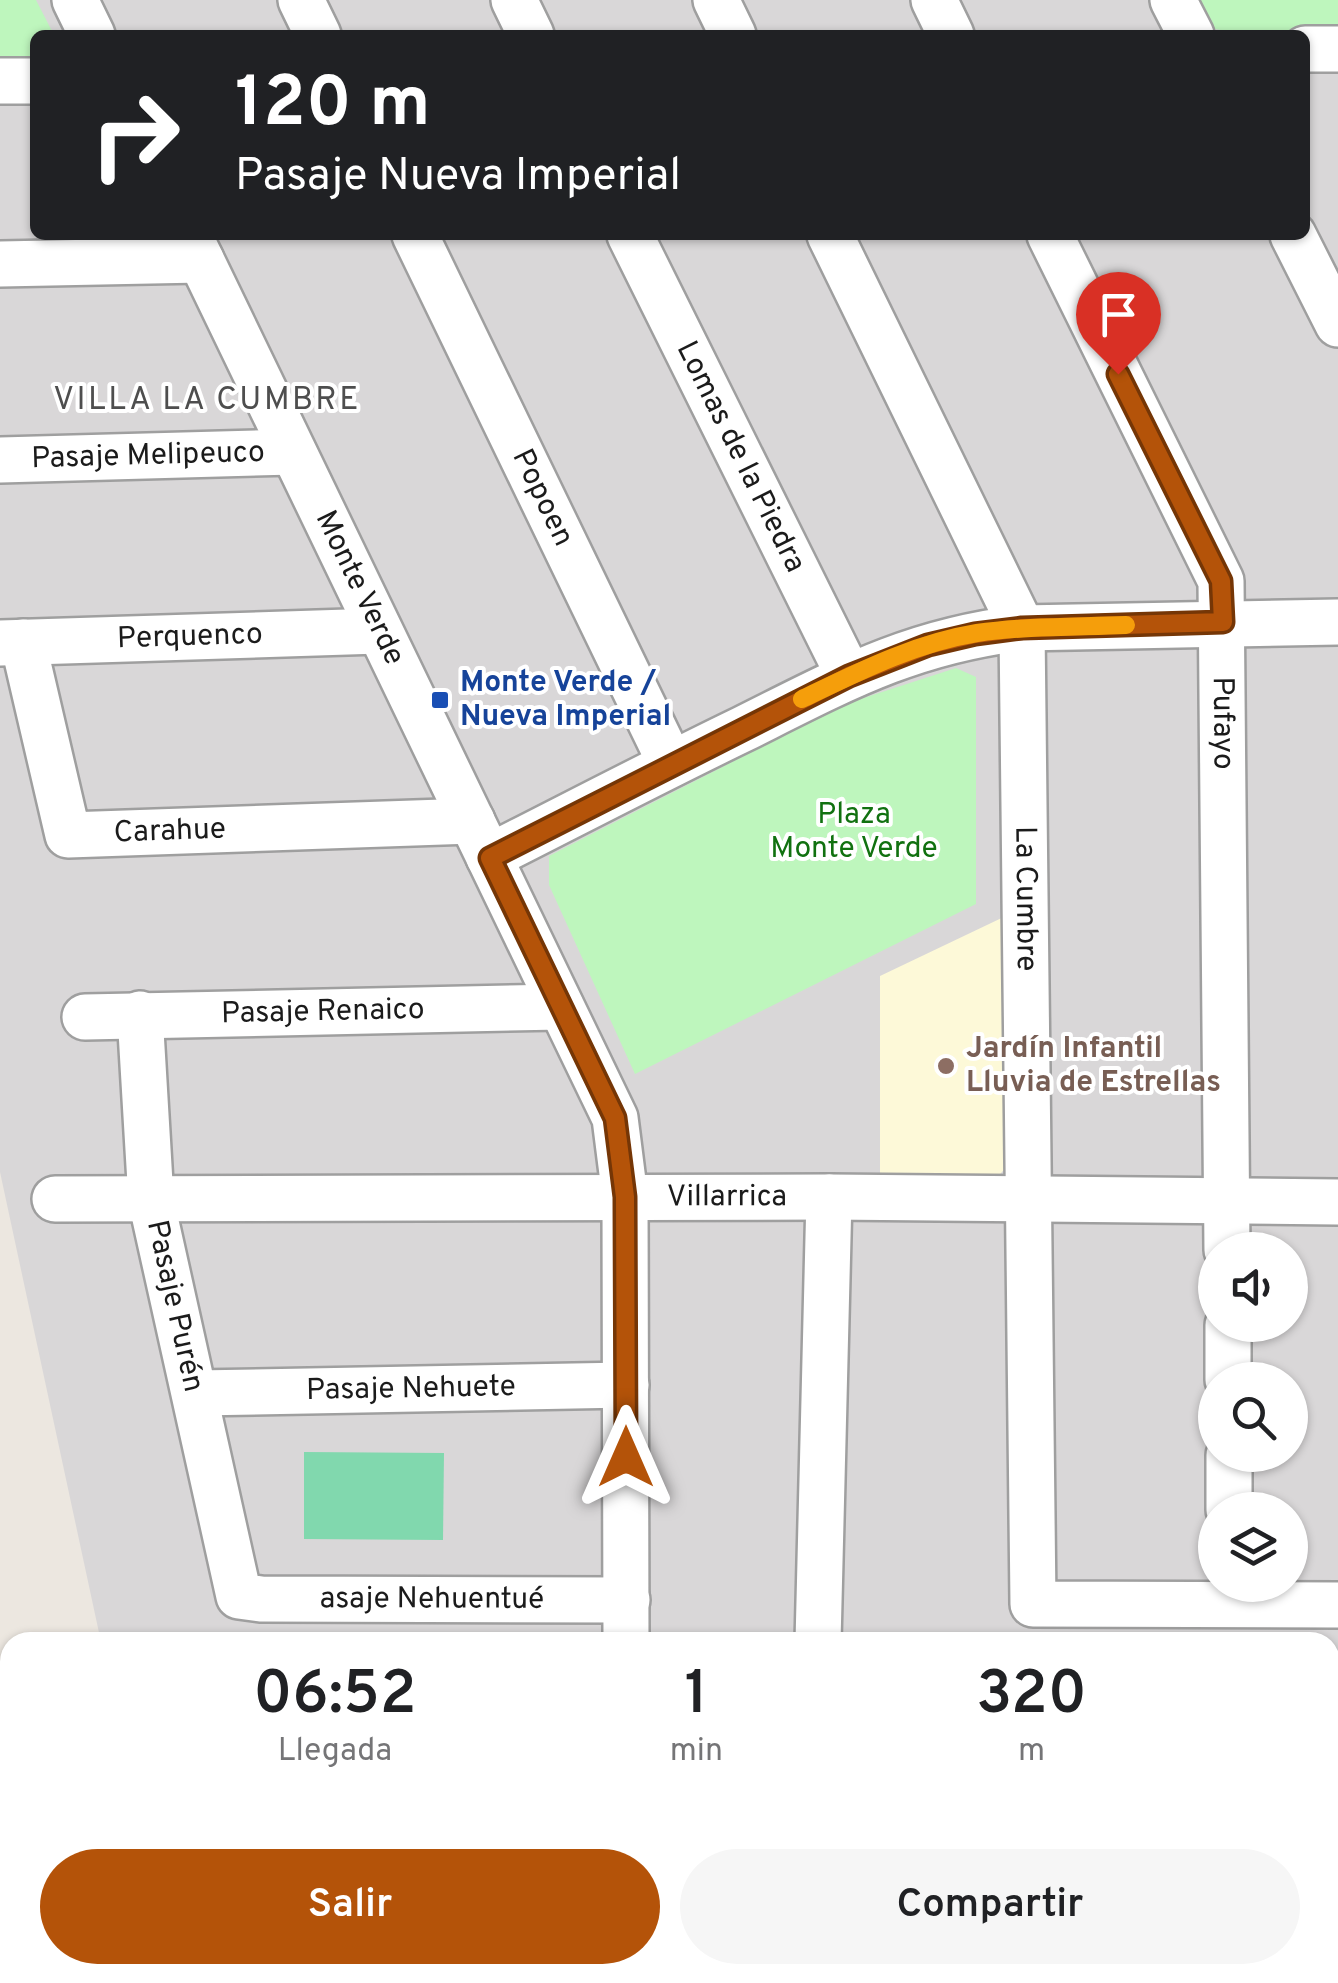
<!DOCTYPE html>
<html lang="es">
<head>
<meta charset="utf-8">
<style>
  body { margin:0; font-family:Overpass,sans-serif; background:#f6f6f6; color:#202124; height:100vh; display:flex; flex-direction:column; font-size:38px; white-space:nowrap }
  * { box-sizing:border-box; margin:0 }
  p { font-size:32px; color:#757577 }
  .icon { flex:none; width:55px; height:55px; fill:none; stroke:currentColor; stroke-width:2; stroke-linecap:round; stroke-linejoin:round }
  .map { position:relative; flex:1; overflow:hidden }
  .panel { position:absolute; left:0px; top:1632px; width:1340px; height:352px; display:flex; flex-direction:column; background:#fff; border-radius:30px 30px 0 0; box-shadow:0 2px 8px #0004 }
  .panel>* { flex:none }
  .top-card { position:absolute; left:30px; top:30px; width:1280px; height:210px; border-radius:15px; box-shadow:0 2px 8px #0004; background:#202124; color:#fff; overflow:hidden }
  .controls { position:absolute; left:1198px; top:1232px; display:grid; gap:20px }
  .controls a { display:grid; place-items:center; width:110px; height:110px; border-radius:50%; background:#fff; box-shadow:0 2px 8px #0004; font-size:50px }
  .pin { position:absolute; display:grid; place-items:center; width:85px; height:85px; color:#fff; margin:-102px -42px; border-radius:50% 50% 50% 0; rotate:-45deg; box-shadow:0 0 10px #0007 }
  .pin .icon { rotate:45deg }
  .me { position:absolute; width:110px; margin:-55px; rotate:0deg; stroke-linejoin:round; filter:drop-shadow(0 0 8px #0008) }
  .turn { display:flex; align-items:center; gap:35px; height:210px; padding:0 40px; font-size:45px }
  .turn .icon { width:130px; height:130px; stroke-width:2.5 }
  .turn b { display:block; font-size:70px; line-height:85px }
  .eta { display:flex; justify-content:space-evenly; align-items:center; height:170px; text-align:center }
  .eta b { font-size:60px; font-weight:600; line-height:70px }
  .button { display:flex; gap:20px; margin-top:auto; padding:20px 40px }
  .button a { flex:1; height:115px; border-radius:60px; background:#b45309; color:#fff; font-size:40px; font-weight:600; line-height:115px; text-align:center }
  .button a+a { background:#f6f6f6; color:#202124 }
  .map>svg:first-child { display:block }
</style>
</head>
<body>
<div class="map">
<svg width="1338" height="1983" viewBox="0 0 1338 1983">
  <rect width="100%" height="100%" fill="#ece7e0"/>
  <path fill="#d9d7d8" fill-rule="evenodd" d="M 0,0 L 1338,0 L 1338,1739 L 1330,1739 L 1330,1642 L 101,1642 L 0,1172 ZM 35,35 L 1305,35 L 1305,235 L 35,235 ZM 1215,1250 L 1290,1250 L 1290,1325 L 1215,1325 ZM 1215,1380 L 1290,1380 L 1290,1455 L 1215,1455 ZM 1215,1510 L 1290,1510 L 1290,1585 L 1215,1585 Z"/>
  <path fill="#fdf9d8" d="M 1010,914 L 1015,1157 L 995,1180 L 880,1178 L 880,976 Z"/>
  <path fill="#bef6bd" d="M 0,0 L 36,0 L 54,35 L 35,35 L 35,63 L 0,63 Z
    M 1193,0 L 1338,0 L 1338,31 L 1228,31 L 1207,28 Z
    M 956,668 L 976,677 L 976,904 L 635,1074 L 549,885 L 549,856 L 845,704 Z"/>
  <path fill="#81d8ae" d="M 304,1452 L 444,1453 L 443,1540 L 304,1539 Z"/>
  <g fill="none" stroke-linecap="round" stroke-linejoin="round">
    <g stroke="#9f9f9f" stroke-width="50">
      <g id="minor">
        <path d="M 75,0 L 92,35"/>
        <path d="M 301,0 L 318,35"/>
        <path d="M 514,0 L 531,35"/>
        <path d="M 716,0 L 733,35"/>
        <path d="M 934,0 L 951,35"/>
        <path d="M 1173,0 L 1191,35"/>
        <path d="M 1305,49 L 1338,49"/>
        <path d="M 0,81 L 35,81"/>
        <path id="s1" d="M 189,235 L 615,1118 L 625,1197 L 626,1642"/>
        <path id="s2" d="M 415,235 L 671,764"/>
        <path id="s3" d="M 630,235 L 849,676"/>
        <path id="s4" d="M 830,235 L 1022,628 L 1033,1604 L 1338,1605"/>
        <path id="s5" d="M 1050,235 L 1221,581 L 1227,1250"/>
        <path d="M 1293,235 L 1338,324"/>
        <path d="M 0,264 L 201,260"/>
        <path id="s6" d="M 0,460 L 293,452"/>
        <path id="s7" d="M 23,642 L 68,835 L 472,821"/>
        <path id="s8" d="M 0,643 L 379,631"/>
        <path d="M 489,857 C 574,814 658,770 743,729 C 841,680 911,641 1022,628 L 1338,622"/>
        <path id="s9" d="M 140,1014 L 151,1200 L 239,1596 L 261,1599 L 627,1600"/>
        <path id="s10" d="M 85,1017 L 561,1007"/>
        <path id="s11" d="M 55,1199 L 829,1197 L 1338,1202"/>
        <path d="M 1228,1325 L 1228,1380"/>
        <path id="s12" d="M 196,1393 L 626,1385"/>
        <path d="M 1229,1455 L 1229,1510"/>
        <path d="M 818,1642 L 829,1197"/>
      </g>
    </g>
    <use href="#minor" stroke="#fff" stroke-width="45"/>
  </g>
  <g fill="none" stroke-linecap="round" stroke-linejoin="round">
    <g stroke="#753606" stroke-width="25">
      <path id="route" d="M 626,1457 L 625,1197 L 615,1118 L 490,858 L 849,676 L 928,645 L 975,634 L 1022,628 L 1223,622 L 1221,581 L 1118,374"/>
    </g>
    <use href="#route" stroke="#b45309" stroke-width="18"/>
    <path stroke="#f59e0b" stroke-width="18" d="M 802,699 C 858,672 915,643 977,633 C 1026,626 1076,627 1126,625"/>
  </g>
  <rect fill="#1a4fb4" stroke="#fff" stroke-width="4" x="430" y="690" width="20" height="20" rx="5"/>
  <circle fill="#8d6e63" stroke="#fff" stroke-width="4" cx="946" cy="1066" r="10"/>
  <g text-anchor="middle" dominant-baseline="central" stroke-width="8" stroke-linejoin="round" paint-order="stroke">
    <g font-size="30" fill="#1b1b1b" stroke="#fff">
      <text stroke="none"><textPath href="#s6" startOffset="148">Pasaje Melipeuco</textPath></text>
      <text stroke="none"><textPath href="#s3" startOffset="248">Lomas de la Piedra</textPath></text>
      <text stroke="none"><textPath href="#s2" startOffset="292">Popoen</textPath></text>
      <text stroke="none"><textPath href="#s1" startOffset="392">Monte Verde</textPath></text>
      <text stroke="none"><textPath href="#s8" startOffset="190">Perquenco</textPath></text>
      <text stroke="none"><textPath href="#s5" startOffset="528">Pufayo</textPath></text>
      <text stroke="none"><textPath href="#s7" startOffset="300">Carahue</textPath></text>
      <text stroke="none"><textPath href="#s4" startOffset="708">La Cumbre</textPath></text>
      <text stroke="none"><textPath href="#s10" startOffset="238">Pasaje Renaico</textPath></text>
      <text stroke="none"><textPath href="#s11" startOffset="672">Villarrica</textPath></text>
      <text stroke="none"><textPath href="#s9" startOffset="295">Pasaje Purén</textPath></text>
      <text stroke="none"><textPath href="#s12" startOffset="215">Pasaje Nehuete</textPath></text>
      <text stroke="none"><textPath href="#s9" startOffset="785">asaje Nehuentué</textPath></text>
    </g>
    <g font-size="30" font-weight="bold" fill="#164399" stroke="#fff" text-anchor="start">
      <text x="460" y="683">Monte Verde /<tspan x="460" dy="34">Nueva Imperial</tspan></text>
    </g>
    <g font-size="30" fill="#117110" stroke="#fff">
      <text x="854" y="815">Plaza<tspan x="854" dy="34">Monte Verde</tspan></text>
    </g>
    <g font-size="30" font-weight="bold" fill="#785e54" stroke="#fff" text-anchor="start">
      <text x="966" y="1049">Jardín Infantil<tspan x="966" dy="34">Lluvia de Estrellas</tspan></text>
    </g>
    <g font-size="32" letter-spacing="2.5" fill="#4e4e4e" stroke="#fff">
      <text x="207" y="401">VILLA LA CUMBRE</text>
    </g>
  </g>
</svg>
<div class="controls">
<a><svg class="icon" aria-label="sound" viewBox="0 0 24 24"><path d="M4 9h4l5-4v14l-5-4H4zM17 9q2 3 0 6"/></svg></a>
<a><svg class="icon" aria-label="search" viewBox="0 0 24 24"><circle cx="10" cy="10" r="6"/><path d="M15 15l6 6"/></svg></a>
<a><svg class="icon" aria-label="layers" viewBox="0 0 24 24"><path d="M12 4l9 5-9 5-9-5zM3 14l9 5 9-5"/></svg></a>
</div>
<div class="pin" style="left:1118px;top:374px;background:#d93025"><svg class="icon" aria-label="arrive" viewBox="0 0 24 24"><path d="M6 21V4h12l-3 4 3 4H6"/></svg></div>
<svg class="me" style="left:626px;top:1457px" viewBox="-20 -20 40 40"><path d="M0-17L14 15 0 8-14 15z" fill="#b45309" stroke="#fff" stroke-width="4"/></svg>
<div class="top-card">
<div class="turn"><svg class="icon" aria-label="right" viewBox="0 0 24 24"><path d="M7 20v-9h11M14 6l5 5-5 5"/></svg><div><b>120 m</b>Pasaje Nueva Imperial</div></div>
</div>
<section class="panel">
<div class="eta">
<div><b>06:52</b><p>Llegada</p></div>
<div><b>1</b><p>min</p></div>
<div><b>320</b><p>m</p></div>
</div>
<div class="button"><a>Salir</a><a>Compartir</a></div>
</section>
</div>
</body>
</html>
